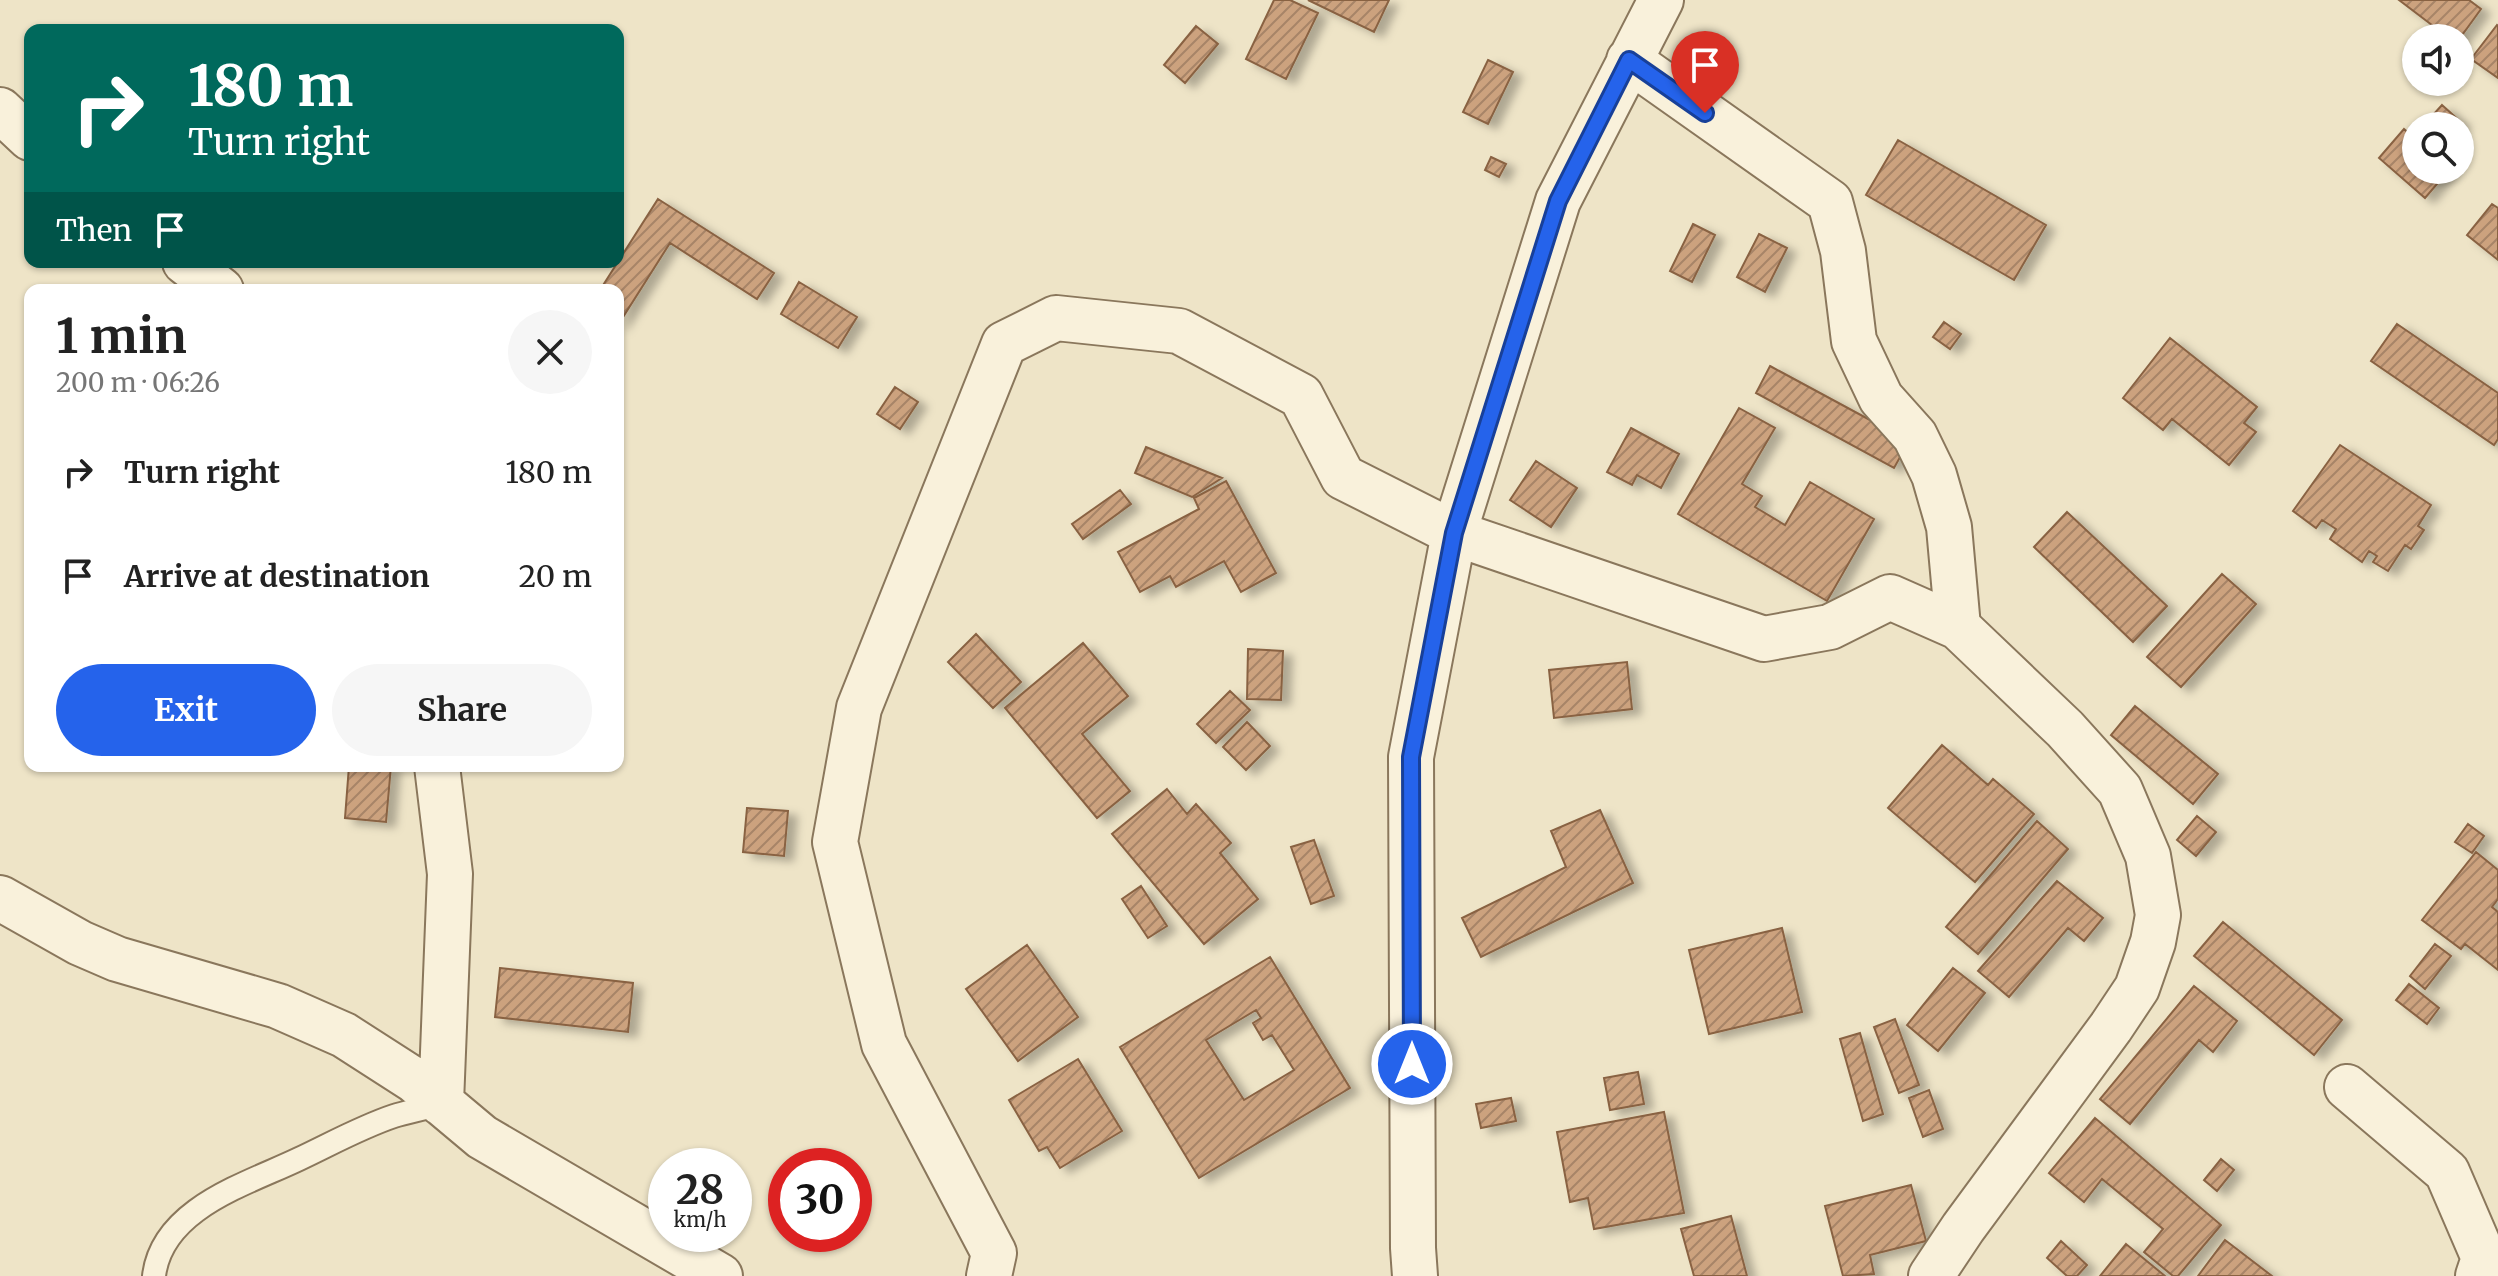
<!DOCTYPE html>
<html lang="en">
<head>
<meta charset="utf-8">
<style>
  body { margin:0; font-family:Merriweather,serif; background:#f6f6f6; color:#222; height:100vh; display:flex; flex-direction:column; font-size:30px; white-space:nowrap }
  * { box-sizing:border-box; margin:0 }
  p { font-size:26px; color:#767676 }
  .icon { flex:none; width:44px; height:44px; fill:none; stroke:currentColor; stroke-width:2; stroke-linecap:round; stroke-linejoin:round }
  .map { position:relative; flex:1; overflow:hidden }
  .drawer { position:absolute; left:24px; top:284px; width:600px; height:488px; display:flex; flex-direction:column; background:#fff; border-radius:16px; box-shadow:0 2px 6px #0004 }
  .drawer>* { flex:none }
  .guide { position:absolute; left:24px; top:24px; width:600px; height:244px; border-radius:16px; box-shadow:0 2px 6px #0004; background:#00695c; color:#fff; overflow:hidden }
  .fabs { position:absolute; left:2402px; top:24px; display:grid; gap:16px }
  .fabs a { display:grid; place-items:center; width:72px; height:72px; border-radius:50%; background:#fff; box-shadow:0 2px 6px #0004; font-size:40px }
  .speed { position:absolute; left:648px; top:1148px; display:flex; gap:16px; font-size:40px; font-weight:700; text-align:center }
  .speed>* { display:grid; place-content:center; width:104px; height:104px; border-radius:50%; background:#fff; box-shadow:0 2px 6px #0004; line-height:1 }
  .speed small { font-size:20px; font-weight:400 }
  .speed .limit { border:12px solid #d22; background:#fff; color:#111 }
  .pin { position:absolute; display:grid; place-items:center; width:68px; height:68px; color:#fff; margin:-82px -34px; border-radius:50% 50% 50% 0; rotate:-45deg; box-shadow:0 0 8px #0007 }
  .pin .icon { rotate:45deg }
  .me { position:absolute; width:88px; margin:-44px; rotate:0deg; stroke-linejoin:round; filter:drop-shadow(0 0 6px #0008) }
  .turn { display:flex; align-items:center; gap:28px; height:168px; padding:0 32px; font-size:36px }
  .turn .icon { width:104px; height:104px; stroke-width:2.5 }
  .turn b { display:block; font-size:56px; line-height:68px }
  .then { display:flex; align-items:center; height:76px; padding:0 32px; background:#0003; gap:16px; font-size:30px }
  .round { display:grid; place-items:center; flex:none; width:84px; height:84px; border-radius:42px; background:#f6f6f6 }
  .head { display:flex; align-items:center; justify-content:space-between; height:136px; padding:0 32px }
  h1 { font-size:48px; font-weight:700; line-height:60px }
  .primary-button { display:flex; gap:16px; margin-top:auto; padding:16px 32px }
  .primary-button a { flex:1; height:92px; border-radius:48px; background:#2563eb; color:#fff; font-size:32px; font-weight:700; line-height:92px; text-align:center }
  .primary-button a+a { background:#f6f6f6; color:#222 }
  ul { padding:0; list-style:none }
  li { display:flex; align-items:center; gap:24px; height:104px; padding:0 32px }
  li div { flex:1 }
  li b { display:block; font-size:30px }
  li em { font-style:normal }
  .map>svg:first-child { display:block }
</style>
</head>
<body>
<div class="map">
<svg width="2498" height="1276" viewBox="0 0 2498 1276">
  <defs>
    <pattern id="building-hatch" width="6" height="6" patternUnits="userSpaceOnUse" patternTransform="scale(2)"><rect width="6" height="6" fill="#cca27e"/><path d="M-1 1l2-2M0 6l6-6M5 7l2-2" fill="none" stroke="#a78467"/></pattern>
    <filter id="shadow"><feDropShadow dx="9" dy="5" stdDeviation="4" flood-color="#0004"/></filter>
  </defs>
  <rect width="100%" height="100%" fill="#eee4c7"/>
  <path fill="url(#building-hatch)" stroke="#896243" stroke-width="2" fill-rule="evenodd" filter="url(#shadow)" d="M 1274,0 L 1290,0 L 1318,13 L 1286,79 L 1246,59 Z
    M 1308,0 L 1389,0 L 1374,32 Z
    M 2399,0 L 2469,0 L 2481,9 L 2460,38 L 2449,38 Z
    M 2497,25 L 2498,26 L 2498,78 L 2471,59 Z
    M 1196,26 L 1218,44 L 1185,83 L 1164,65 Z
    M 1488,60 L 1513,72 L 1488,124 L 1463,112 Z
    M 2442,105 L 2462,123 L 2460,126 L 2423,126 Z
    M 2404,129 L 2413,137 L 2416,134 L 2416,170 L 2449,170 L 2425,198 L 2379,158 Z
    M 1898,140 L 2046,225 L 2014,280 L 1866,195 Z
    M 1491,157 L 1506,164 L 1499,177 L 1485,170 Z
    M 658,199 L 774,273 L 757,299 L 670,243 L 618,325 L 618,290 L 600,290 Z
    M 2492,204 L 2498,208 L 2498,260 L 2467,235 Z
    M 1693,224 L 1715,235 L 1692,282 L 1670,271 Z
    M 1759,234 L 1787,248 L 1765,292 L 1737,277 Z
    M 799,282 L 857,317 L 838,348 L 781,314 Z
    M 1944,322 L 1961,334 L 1950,349 L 1933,337 Z
    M 2397,324 L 2498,393 L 2498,439 L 2494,445 L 2371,361 Z
    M 2170,338 L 2257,407 L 2244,423 L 2256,432 L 2229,465 L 2172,419 L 2163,430 L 2123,398 Z
    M 1770,366 L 1909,441 L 1894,468 L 1756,393 Z
    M 895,387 L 918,402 L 900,429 L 877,414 Z
    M 1739,408 L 1775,428 L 1742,484 L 1762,496 L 1755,507 L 1785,525 L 1810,482 L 1874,519 L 1827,601 L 1678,514 Z
    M 1631,428 L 1679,454 L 1661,488 L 1637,475 L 1632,485 L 1607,472 Z
    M 2340,445 L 2431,505 L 2418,526 L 2424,530 L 2411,549 L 2405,545 L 2388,571 L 2373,562 L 2377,556 L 2369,551 L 2362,562 L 2330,539 L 2336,529 L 2322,520 L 2316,528 L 2293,511 Z
    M 1146,447 L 1222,478 L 1192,497 L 1135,473 Z
    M 1536,461 L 1577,488 L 1551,527 L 1510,500 Z
    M 1226,481 L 1276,573 L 1241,592 L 1224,561 L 1176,587 L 1170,576 L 1140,592 L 1118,552 L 1199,509 L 1194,498 Z
    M 1120,490 L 1131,504 L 1083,539 L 1072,524 Z
    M 2067,512 L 2167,606 L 2133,642 L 2034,547 Z
    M 2222,574 L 2256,604 L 2181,687 L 2147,657 Z
    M 976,634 L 1021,682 L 993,708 L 948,662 Z
    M 1083,643 L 1128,696 L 1082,734 L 1130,791 L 1097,818 L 1005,708 Z
    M 1248,649 L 1283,651 L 1281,700 L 1247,699 Z
    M 1627,662 L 1632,709 L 1554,718 L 1549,670 Z
    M 1230,691 L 1250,710 L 1216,743 L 1197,724 Z
    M 2135,706 L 2218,774 L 2193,804 L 2111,735 Z
    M 1247,722 L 1270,746 L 1246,770 L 1223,747 Z
    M 1942,745 L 1988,785 L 1993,779 L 2034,814 L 1975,882 L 1888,808 Z
    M 349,766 L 391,766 L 386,822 L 345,818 Z
    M 1167,789 L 1187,814 L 1196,804 L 1231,843 L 1220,853 L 1258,899 L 1204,944 L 1112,834 Z
    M 747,808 L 788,811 L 784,856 L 743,852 Z
    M 1600,810 L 1633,883 L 1481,957 L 1462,918 L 1566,867 L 1551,831 Z
    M 2197,816 L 2216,832 L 2196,856 L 2177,840 Z
    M 2037,821 L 2068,849 L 1978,954 L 1946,927 Z
    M 2468,824 L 2484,836 L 2472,853 L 2455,842 Z
    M 1314,840 L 1334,896 L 1311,904 L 1291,847 Z
    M 2476,852 L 2498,870 L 2498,899 L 2492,907 L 2498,912 L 2498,970 L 2465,944 L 2461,949 L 2422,920 Z
    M 2057,881 L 2103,918 L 2084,941 L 2068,928 L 2009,997 L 1978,971 Z
    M 1141,886 L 1167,926 L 1148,938 L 1122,899 Z
    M 2223,922 L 2342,1020 L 2314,1055 L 2194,956 Z
    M 1782,928 L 1802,1012 L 1709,1034 L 1689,950 Z
    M 2435,944 L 2451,956 L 2425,989 L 2410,976 Z
    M 1027,945 L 1078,1017 L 1018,1061 L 966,989 Z
    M 1270,957 L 1350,1088 L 1199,1178 L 1120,1047 ZM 1256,1010 L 1261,1018 L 1253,1023 L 1263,1040 L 1272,1035 L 1294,1070 L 1244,1100 L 1206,1040 Z
    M 500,968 L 633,983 L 628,1032 L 495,1017 Z
    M 1953,968 L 1985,993 L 1938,1051 L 1907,1025 Z
    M 2409,984 L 2439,1008 L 2427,1024 L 2396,1000 Z
    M 2194,986 L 2237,1021 L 2213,1052 L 2199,1040 L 2130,1124 L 2100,1099 Z
    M 1895,1019 L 1919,1085 L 1899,1093 L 1874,1027 Z
    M 1860,1033 L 1883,1114 L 1863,1121 L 1840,1039 Z
    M 1078,1059 L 1122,1131 L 1060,1168 L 1047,1147 L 1039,1151 L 1009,1100 Z
    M 1638,1072 L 1644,1104 L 1610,1110 L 1604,1078 Z
    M 1929,1090 L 1943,1129 L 1923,1137 L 1909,1098 Z
    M 1511,1098 L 1516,1121 L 1481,1128 L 1476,1104 Z
    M 1664,1112 L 1684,1213 L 1594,1229 L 1588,1198 L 1570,1202 L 1557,1132 Z
    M 2095,1118 L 2221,1225 L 2178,1276 L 2173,1276 L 2144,1252 L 2163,1229 L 2102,1179 L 2084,1202 L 2049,1173 Z
    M 2221,1159 L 2234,1170 L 2217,1191 L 2204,1180 Z
    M 1911,1185 L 1926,1241 L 1870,1255 L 1874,1274 L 1843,1276 L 1825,1206 Z
    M 1731,1216 L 1747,1276 L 1694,1276 L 1681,1229 Z
    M 2225,1240 L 2272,1276 L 2198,1276 Z
    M 2061,1241 L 2087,1265 L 2077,1276 L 2067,1276 L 2047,1258 Z
    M 2126,1244 L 2165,1276 L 2100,1276 Z"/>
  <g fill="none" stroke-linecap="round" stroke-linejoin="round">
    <g stroke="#8a775c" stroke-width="26">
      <path id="lane" d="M 154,1276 C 162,1208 247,1184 299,1159 C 331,1144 361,1127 394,1116 C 410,1111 426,1109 441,1103"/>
    </g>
    <g stroke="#8a775c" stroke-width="48">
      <path id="street" d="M 1629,60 L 1830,202 L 1843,251 L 1854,341 L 1881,398 L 1915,436 L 1934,475 L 1949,527 L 1958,627 L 2065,729 L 2120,790 L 2148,856 L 2158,915 L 2153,942 L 2137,988 L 2111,1027 L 1963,1228 L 1931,1276
        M 0,110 L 30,138
        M 185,262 L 221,290
        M 437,766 L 450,874 L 441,1103
        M 0,898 L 80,943 L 117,959 L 278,1006 L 344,1035 L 414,1080 L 482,1137 L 720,1276
        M 2347,1087 L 2447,1172 L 2484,1258 L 2478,1276
        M 989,1276 L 994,1253 L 884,1044 L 835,842 L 859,708 L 1004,344 L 1056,318 L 1179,331 L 1301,396 L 1343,477 L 1454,533 L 1764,639 L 1830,627 L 1890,597 L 1958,627
        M 1415,1276 L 1413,1248 L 1411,757 L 1454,533 L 1558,201 L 1661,0"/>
    </g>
    <use href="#lane" stroke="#f9f1db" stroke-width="22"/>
    <use href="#street" stroke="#f9f1db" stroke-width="44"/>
  </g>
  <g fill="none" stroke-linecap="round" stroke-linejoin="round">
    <g stroke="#184099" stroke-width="20">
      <path id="route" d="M 1412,1064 L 1411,757 L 1454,533 L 1558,201 L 1629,60 L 1705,113"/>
    </g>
    <use href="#route" stroke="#2563eb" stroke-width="14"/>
  </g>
</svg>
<div class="fabs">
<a><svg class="icon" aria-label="sound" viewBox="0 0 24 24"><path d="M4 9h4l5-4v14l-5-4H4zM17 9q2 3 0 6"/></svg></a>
<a><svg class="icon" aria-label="search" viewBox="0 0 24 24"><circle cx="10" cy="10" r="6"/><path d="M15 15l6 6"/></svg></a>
</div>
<div class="speed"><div>28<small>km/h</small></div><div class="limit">30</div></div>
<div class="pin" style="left:1705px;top:113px;background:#d93025"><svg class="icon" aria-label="arrive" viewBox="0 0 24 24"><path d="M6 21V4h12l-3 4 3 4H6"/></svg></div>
<svg class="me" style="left:1412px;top:1064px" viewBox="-20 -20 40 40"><circle r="17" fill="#2563eb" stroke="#fff" stroke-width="3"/><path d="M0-11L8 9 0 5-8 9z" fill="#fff"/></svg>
<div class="guide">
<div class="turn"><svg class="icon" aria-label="right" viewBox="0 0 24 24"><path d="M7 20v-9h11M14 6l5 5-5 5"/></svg><div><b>180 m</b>Turn right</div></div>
<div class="then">Then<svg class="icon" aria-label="arrive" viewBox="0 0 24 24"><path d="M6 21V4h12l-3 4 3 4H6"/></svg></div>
</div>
<section class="drawer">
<div class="head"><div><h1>1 min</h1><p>200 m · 06:26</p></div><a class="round"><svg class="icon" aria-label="close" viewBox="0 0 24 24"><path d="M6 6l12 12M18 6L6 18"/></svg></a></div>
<ul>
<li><svg class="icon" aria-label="right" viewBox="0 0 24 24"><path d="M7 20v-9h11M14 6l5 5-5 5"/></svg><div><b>Turn right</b></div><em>180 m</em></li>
<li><svg class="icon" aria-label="arrive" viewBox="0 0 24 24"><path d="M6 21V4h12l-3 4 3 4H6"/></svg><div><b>Arrive at destination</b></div><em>20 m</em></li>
</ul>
<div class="primary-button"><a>Exit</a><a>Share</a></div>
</section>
</div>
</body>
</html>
